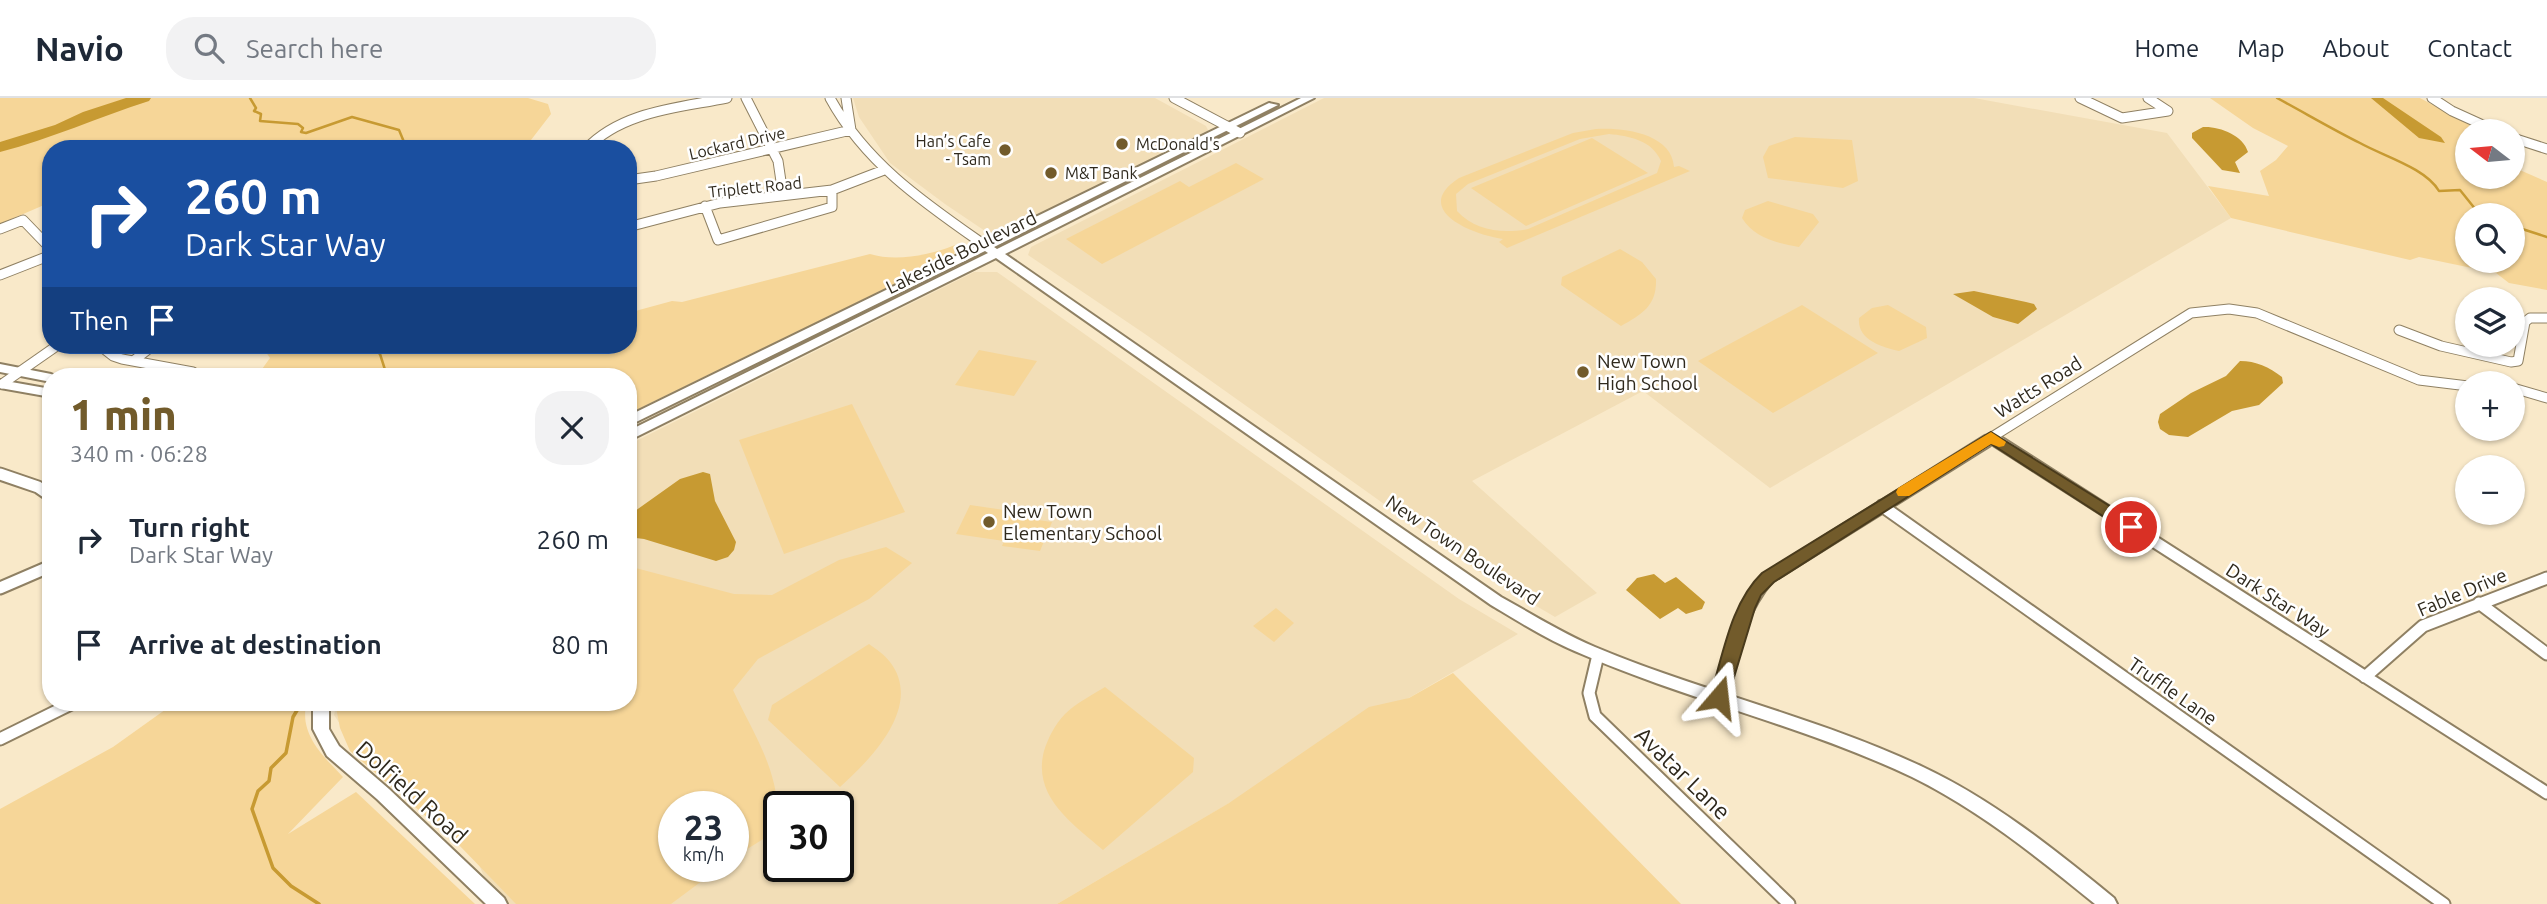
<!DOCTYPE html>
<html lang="en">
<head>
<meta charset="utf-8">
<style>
  body { margin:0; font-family:Ubuntu,sans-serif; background:#f2f2f3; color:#1f2937; height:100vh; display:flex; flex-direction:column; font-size:26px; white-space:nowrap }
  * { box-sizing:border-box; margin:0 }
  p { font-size:23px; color:#747a83 }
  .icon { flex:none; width:38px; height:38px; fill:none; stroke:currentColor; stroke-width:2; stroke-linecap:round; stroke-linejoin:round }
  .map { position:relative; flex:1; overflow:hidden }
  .panel { position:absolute; left:42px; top:270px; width:595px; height:343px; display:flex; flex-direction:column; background:#fff; border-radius:28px; box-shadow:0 2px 5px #0004 }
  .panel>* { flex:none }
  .top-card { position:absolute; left:42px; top:42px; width:595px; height:214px; border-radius:28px; box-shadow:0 2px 5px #0004; background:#1a4fa0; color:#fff; overflow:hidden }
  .needle { width:46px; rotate:286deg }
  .tools { position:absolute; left:2455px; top:21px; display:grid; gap:14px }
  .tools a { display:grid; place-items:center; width:70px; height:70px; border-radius:50%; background:#fff; box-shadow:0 2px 5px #0004; font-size:35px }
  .speed { position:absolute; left:658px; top:693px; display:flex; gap:14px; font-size:35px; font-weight:700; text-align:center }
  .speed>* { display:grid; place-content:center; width:91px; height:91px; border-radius:50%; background:#fff; box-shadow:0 2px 5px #0004; line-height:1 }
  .speed small { font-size:18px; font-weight:400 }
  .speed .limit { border:4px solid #111; border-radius:10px; background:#fff; color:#111 }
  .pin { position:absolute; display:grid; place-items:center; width:60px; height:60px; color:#fff; margin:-30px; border:4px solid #fff; border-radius:50%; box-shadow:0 2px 7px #0007 }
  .me { position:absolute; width:77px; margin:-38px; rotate:17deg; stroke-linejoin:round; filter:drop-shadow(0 0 5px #0008) }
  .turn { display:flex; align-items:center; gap:24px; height:147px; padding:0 28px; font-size:32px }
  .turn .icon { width:91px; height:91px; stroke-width:2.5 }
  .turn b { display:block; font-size:49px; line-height:60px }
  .then { display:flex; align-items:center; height:66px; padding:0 28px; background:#0003; gap:14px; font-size:26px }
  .round { display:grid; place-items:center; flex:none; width:74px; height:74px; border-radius:28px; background:#f2f2f3 }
  .head { display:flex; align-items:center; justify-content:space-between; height:119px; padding:0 28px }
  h1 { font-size:42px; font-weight:800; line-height:52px; color:#725b2b }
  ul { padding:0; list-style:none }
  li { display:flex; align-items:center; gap:21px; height:105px; padding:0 28px }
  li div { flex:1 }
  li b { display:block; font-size:26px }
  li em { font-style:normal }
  header { display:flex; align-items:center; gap:42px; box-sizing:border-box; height:98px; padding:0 35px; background:#fff; border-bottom:2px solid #e0e1e3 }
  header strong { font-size:33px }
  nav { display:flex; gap:38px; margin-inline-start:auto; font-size:24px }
  .search { width:490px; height:63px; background:#f2f2f3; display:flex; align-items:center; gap:18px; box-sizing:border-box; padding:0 24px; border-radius:28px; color:#747a83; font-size:26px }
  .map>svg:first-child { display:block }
</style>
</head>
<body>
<header>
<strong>Navio</strong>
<div class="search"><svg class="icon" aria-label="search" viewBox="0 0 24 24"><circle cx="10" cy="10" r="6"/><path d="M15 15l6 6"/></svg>Search here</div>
<nav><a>Home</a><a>Map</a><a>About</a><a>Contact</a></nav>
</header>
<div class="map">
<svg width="2547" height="806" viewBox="0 0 2547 806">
  <rect width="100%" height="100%" fill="#f9e9c9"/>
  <path fill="#f2deb7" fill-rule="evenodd" d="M 853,0 L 1155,0 L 1206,28 L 1209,34 L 1006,134 L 995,137 L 988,135 L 945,106 L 890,65 L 859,19 Z
    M 1324,0 L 1974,0 L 2167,35 L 2231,120 L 1770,390 L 1643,293 L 1472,383 L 1597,495 L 1555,519 L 1484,477 L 1145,236 L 1028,157 L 1031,149 Z
    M 974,174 L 997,174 L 1459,501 L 1518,536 L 1057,806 L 496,806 L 473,753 L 365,663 L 334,617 L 337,604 L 628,604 L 628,347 ZM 674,709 L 733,709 L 733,768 L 674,768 ZM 779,709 L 838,709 L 838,768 L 779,768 Z"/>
  <path fill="#f6d698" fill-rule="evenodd" d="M 0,0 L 528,0 L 548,6 L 551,16 L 531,42 L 493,51 L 51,51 L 51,104 L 0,126 Z
    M 2210,0 L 2420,0 L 2470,27 L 2468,29 L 2477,33 L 2468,33 L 2468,79 L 2513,79 L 2513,69 L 2547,84 L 2547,192 L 2509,185 L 2496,175 L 2419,159 L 2410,162 L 2231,120 L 2208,88 L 2269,98 L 2260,73 L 2276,62 L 2288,48 L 2253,30 ZM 2468,117 L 2513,117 L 2513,163 L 2468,163 Z
    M 1596,31 C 1622,29 1672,35 1674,69 L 1679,68 L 1690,73 L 1507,150 L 1499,144 L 1503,141 C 1473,137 1410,112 1459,80 L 1573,35 ZM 1609,36 C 1629,38 1652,42 1661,63 L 1657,75 L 1528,131 C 1503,136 1475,133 1457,113 L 1456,96 L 1468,86 L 1580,41 Z
    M 1795,39 L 1852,42 L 1858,83 L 1843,90 L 1768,80 L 1763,59 L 1769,48 Z
    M 1592,40 L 1648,75 L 1526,128 L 1471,90 Z
    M 1236,65 L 1264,81 L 1102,166 L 1066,141 L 1180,83 L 1189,89 Z
    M 1768,103 L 1813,116 L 1819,124 L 1799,149 C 1777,145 1754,140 1742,120 L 1745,112 Z
    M 955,147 L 954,157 L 628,316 L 628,278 L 257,278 L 270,260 L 261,247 L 475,247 L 494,251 L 511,247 L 628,247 L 628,215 L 672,203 L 682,204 L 870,156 C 896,164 931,157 955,147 Z
    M 1620,151 L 1642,164 L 1656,181 C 1657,207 1643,216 1621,228 L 1561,187 L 1562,179 Z
    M 1802,207 L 1878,255 L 1773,315 L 1698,263 Z
    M 1888,207 L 1926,229 L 1927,240 L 1899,253 C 1882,249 1857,242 1859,220 L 1872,210 Z
    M 979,252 L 1037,263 L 1014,298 L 955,287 Z
    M 852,306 L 905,414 L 784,456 L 739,342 Z
    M 970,407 L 1018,414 L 1016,419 L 1052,424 L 1040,453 L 1002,448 L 1004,443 L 956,436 Z
    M 886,449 L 912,465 L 869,501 L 758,561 L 733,592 C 757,643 779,671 779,731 L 733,760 L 733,709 L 674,709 L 674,768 L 722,768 L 671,806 L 516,806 L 458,746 L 350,653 L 340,630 L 335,604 L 628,604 L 628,468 L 734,496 L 772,497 L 839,462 Z
    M 1276,510 L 1294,525 L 1274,544 L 1253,528 Z
    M 869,546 C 876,551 885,557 890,564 C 924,608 870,662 840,689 L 768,622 L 772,607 Z
    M 1453,575 L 1681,806 L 1057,806 L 1229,705 L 1369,609 L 1409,600 Z
    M 1105,589 L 1194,660 L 1193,674 L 1103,752 C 1073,726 1032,699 1044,653 C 1048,640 1055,626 1065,616 C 1076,605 1092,597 1105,589 Z
    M 176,604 L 307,604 C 298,635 323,658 343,679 L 288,736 L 356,694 L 475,806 L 0,806 L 0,711 L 113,649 Z"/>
  <path fill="#c79a32" d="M 2371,0 L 2383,0 L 2441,39 L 2445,45 L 2419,40 Z
    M 2203,29 C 2219,28 2243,37 2248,54 L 2235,64 L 2240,75 L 2222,72 L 2192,40 L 2192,35 Z
    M 1974,193 L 2026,204 L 2034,206 L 2037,211 L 2018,226 L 1993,219 L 1953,196 Z
    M 2240,263 C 2256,263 2269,269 2282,279 L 2283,285 L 2259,307 L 2232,313 L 2188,339 L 2169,337 L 2160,331 L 2158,324 L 2160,316 L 2191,295 L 2226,278 Z
    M 703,374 L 710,376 L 715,403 L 736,444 L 734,452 L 728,459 L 716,463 L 644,441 L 628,439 L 628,418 L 680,381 Z
    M 1654,476 L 1665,485 L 1676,479 L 1705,504 L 1702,511 L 1686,516 L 1678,510 L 1660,521 L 1626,492 L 1637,480 Z"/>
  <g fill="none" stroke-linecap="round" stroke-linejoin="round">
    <path stroke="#c79a32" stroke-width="2.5" d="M 250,0 L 256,10 L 254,13 L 261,16 L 260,23 L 298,26 L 303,30 L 301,34 L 306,35 L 352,19 L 399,32 L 404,44 L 399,51
      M 2277,0 C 2305,15 2332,31 2360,45 C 2383,58 2426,70 2439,93 L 2460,92 L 2480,117
      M 2513,128 L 2547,139
      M 365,247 L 380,256 L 387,278"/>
    <path stroke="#c79a32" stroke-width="3.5" d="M 302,604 L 293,619 L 286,655 L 271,670 L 269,683 L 258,693 L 252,711 L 273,770 L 291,788 L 319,806"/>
    <path fill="#c79a32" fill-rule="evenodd" d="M 126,0 L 151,0 L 149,3 C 98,19 51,41 0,54 L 0,44 L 55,27 L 83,14 Z"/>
    <g stroke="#8f8063" stroke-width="11">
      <path id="street-far1" d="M 746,0 L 778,63 L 782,90
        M 830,0 C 866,66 926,106 986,148
        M 846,0 L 851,32
        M 1174,0 L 1240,35
        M 2080,0 L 2122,20 L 2168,13 L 2148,0
        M 2432,0 L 2452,13 L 2496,33
        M 2513,40 L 2547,51
        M 586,51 C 622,13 678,10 727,0
        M 628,82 L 656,78 L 851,32
        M 705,108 L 718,142 L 832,109 L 832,92
        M 628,129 L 720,105 L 832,92 L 884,72
        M 0,131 L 23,122 L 51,151
        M 0,177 L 51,157
        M 2399,232 L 2441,248 L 2511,264 L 2518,263 L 2525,224 L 2530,220 L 2547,220
        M 99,247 L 113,258 L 122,261 L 193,274
        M 133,263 L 154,247
        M 2,286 L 58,247
        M 2513,290 L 2547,300
        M 1991,339 L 1999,344
        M 1984,344 L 2191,215 L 2229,211 L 2257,215 L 2419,282 L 2468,288"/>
    </g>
    <g stroke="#8f8063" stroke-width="15">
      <path id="street" d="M 1997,343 L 2547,695
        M 0,376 L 38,389 L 51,398
        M 1882,408 L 2444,806
        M 0,490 L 51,468
        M 2479,505 L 2547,556
        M 1598,557 L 1589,595 L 1595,618 L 1789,806
        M 2365,579 L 2423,528 L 2547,480
        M 1719,599 C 1731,557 1739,514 1768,480 L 1987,343
        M 0,641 L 75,604"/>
    </g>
    <g stroke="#8f8063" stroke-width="4">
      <path id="secondary" d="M 1301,0 L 1314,0 L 1005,156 L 1501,499 C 1532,516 1562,535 1595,549 C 1702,594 1817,619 1923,669 C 1993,702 2054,751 2114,800 L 2117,806 L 2095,806 C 2037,759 1979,712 1912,679 C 1807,629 1691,603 1584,557 C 1551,544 1521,525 1491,507 L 996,160 L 628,343 L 628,333 L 988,155 L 985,153 L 628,328 L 628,318 L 1269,5 L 1278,7 L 994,149 L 997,151 Z
        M 0,266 L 51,276 L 56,278 L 51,278 L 51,284 L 0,274 Z
        M 0,282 L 51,291 L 51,299 L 0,290 Z
        M 313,604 L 329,604 L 329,631 L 339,648 L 389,691 L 504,800 L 507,806 L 486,806 L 377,701 L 327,658 L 313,631 Z"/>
    </g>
    <use href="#street-far1" stroke="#fff" stroke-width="9"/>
    <use href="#street" stroke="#fff" stroke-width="11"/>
    <use href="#secondary" fill="#fff" fill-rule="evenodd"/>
  </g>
  <path fill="#725b2b" stroke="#4a3b1c" stroke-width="2" d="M 1991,334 L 2137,425 L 2139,429 L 2137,433 L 2126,433 L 1991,346 L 1774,484 L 1761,497 L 1755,510 L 1728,599 L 1725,604 L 1719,607 L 1712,604 L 1710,599 C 1723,558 1730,506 1762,475 Z"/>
  <path fill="#f59e0b" d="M 1991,334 L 2006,344 L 2004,348 L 1999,349 L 1991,346 L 1909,398 L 1898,398 L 1896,394 L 1898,390 Z"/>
  <g fill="#725b2b" stroke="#fff" stroke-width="2.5">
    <circle cx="1122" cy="46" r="7"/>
    <circle cx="1005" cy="52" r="7"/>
    <circle cx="1051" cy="75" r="7"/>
    <circle cx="1583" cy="274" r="7"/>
    <circle cx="989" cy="424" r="7"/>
  </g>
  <g text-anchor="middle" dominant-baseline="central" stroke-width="5" stroke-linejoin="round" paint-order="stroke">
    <g font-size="16" fill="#2f291d" stroke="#fff" text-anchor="start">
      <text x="991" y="43" text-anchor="end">Han’s Cafe<tspan x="991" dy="18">- Tsam</tspan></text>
      <text x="1136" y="46">McDonald's</text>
      <text x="1065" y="75">M&amp;T Bank</text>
    </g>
    <g font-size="16" fill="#2f291d" stroke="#fff">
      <text transform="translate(737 45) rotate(-13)">Lockard Drive</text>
      <text transform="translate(755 89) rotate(-6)">Triplett Road</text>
    </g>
    <g font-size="19" fill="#2f291d" stroke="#fff">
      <text transform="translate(961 154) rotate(-26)">Lakeside Boulevard</text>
      <text transform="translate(2038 289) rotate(-32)">Watts Road</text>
      <text transform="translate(1463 452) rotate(34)">New Town Boulevard</text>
      <text transform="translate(2462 494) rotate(-23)">Fable Drive</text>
      <text transform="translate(2278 502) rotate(33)">Dark Star Way</text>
      <text transform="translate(2173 593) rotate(35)">Truffle Lane</text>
    </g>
    <g font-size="19" fill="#2f291d" stroke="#fff" text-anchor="start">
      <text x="1597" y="263">New Town<tspan x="1597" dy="22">High School</tspan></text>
      <text x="1003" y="413">New Town<tspan x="1003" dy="22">Elementary School</tspan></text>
    </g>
    <g font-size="23" fill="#2f291d" stroke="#fff">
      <text transform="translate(1683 675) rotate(44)">Avatar Lane</text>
      <text transform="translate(412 694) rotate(42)">Dolfield Road</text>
    </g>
  </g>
</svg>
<div class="tools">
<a><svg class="needle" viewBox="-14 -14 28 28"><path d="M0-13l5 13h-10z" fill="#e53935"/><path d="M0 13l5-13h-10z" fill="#747a83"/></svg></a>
<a><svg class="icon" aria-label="search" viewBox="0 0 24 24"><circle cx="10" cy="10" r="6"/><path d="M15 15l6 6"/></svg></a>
<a><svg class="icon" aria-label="layers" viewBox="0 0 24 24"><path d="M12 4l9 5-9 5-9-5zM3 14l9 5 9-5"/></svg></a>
<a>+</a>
<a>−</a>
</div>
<div class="speed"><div>23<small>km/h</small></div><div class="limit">30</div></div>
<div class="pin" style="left:2131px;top:429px;background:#d93025"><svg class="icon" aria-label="arrive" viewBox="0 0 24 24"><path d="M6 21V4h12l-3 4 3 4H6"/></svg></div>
<svg class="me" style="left:1719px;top:599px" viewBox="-20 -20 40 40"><path d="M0-17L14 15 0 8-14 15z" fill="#725b2b" stroke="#fff" stroke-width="4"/></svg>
<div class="top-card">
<div class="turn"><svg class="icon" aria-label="right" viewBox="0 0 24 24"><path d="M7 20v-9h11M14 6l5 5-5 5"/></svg><div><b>260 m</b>Dark Star Way</div></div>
<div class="then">Then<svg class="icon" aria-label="arrive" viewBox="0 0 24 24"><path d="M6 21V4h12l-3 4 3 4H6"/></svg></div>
</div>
<section class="panel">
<div class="head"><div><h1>1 min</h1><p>340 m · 06:28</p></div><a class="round"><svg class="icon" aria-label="close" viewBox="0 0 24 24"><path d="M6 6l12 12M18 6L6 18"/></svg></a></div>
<ul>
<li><svg class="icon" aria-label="right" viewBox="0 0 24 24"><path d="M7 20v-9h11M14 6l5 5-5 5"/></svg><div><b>Turn right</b><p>Dark Star Way</p></div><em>260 m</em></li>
<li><svg class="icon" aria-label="arrive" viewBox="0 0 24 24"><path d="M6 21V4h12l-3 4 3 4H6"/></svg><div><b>Arrive at destination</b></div><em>80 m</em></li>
</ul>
</section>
</div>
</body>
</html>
